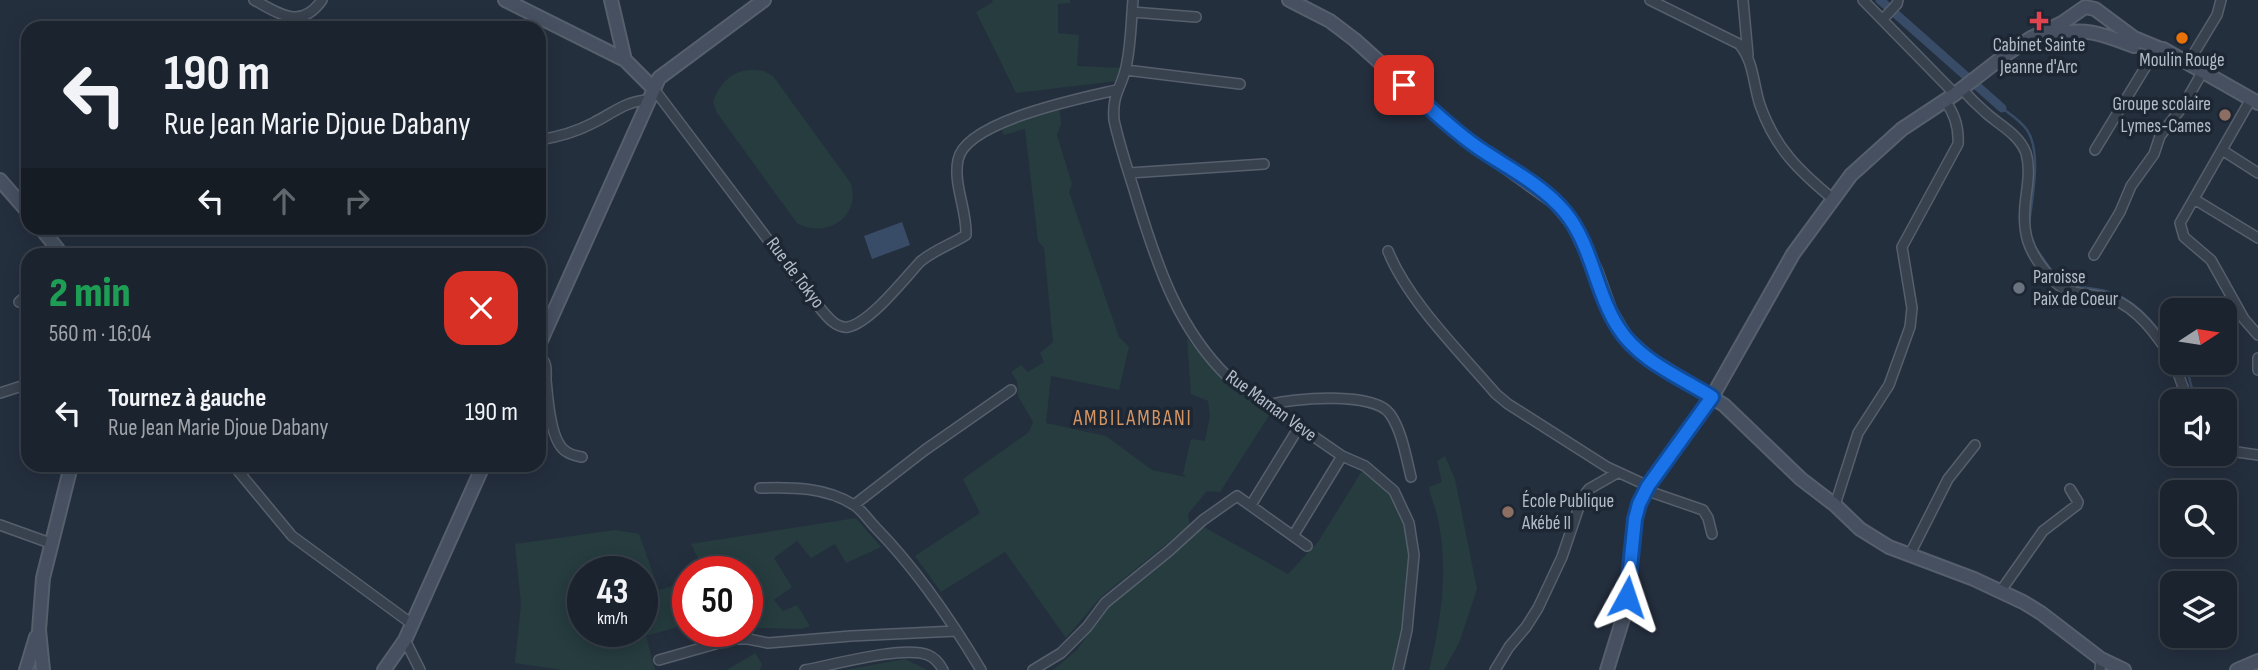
<!DOCTYPE html>
<html lang="fr">
<head>
<meta charset="utf-8">
<style>
  body { margin:0; font-family:"Sofia Sans Condensed",sans-serif; background:#242b36; color:#f1f3f6; height:100vh; display:flex; flex-direction:column; font-size:26px; white-space:nowrap }
  * { box-sizing:border-box; margin:0 }
  p { font-size:23px; color:#a0a4aa }
  .icon { flex:none; width:38px; height:38px; fill:none; stroke:currentColor; stroke-width:2; stroke-linecap:round; stroke-linejoin:round }
  .map { position:relative; flex:1; overflow:hidden }
  .sheet { position:absolute; left:21px; top:248px; width:525px; height:224px; display:flex; flex-direction:column; background:#1b232e; border-radius:21px; box-shadow:0 4px 18px #0003,0 0 0 2px #39404a }
  .sheet>* { flex:none }
  .guide { position:absolute; left:21px; top:21px; width:525px; height:214px; border-radius:21px; box-shadow:0 4px 18px #0003,0 0 0 2px #39404a; background:#1b232e; color:#f1f3f6; overflow:hidden }
  .needle { width:46px; rotate:78deg }
  .controls { position:absolute; left:2160px; top:298px; display:grid; gap:14px }
  .controls a { display:grid; place-items:center; width:77px; height:77px; border-radius:14px; background:#1b232e; box-shadow:0 4px 18px #0003,0 0 0 2px #39404a; font-size:35px }
  .speed { position:absolute; left:567px; top:556px; display:flex; gap:14px; font-size:35px; font-weight:700; text-align:center }
  .speed>* { display:grid; place-content:center; width:91px; height:91px; border-radius:50%; background:#1b232e; box-shadow:0 4px 18px #0003,0 0 0 2px #39404a; line-height:1 }
  .speed small { font-size:18px; font-weight:400 }
  .speed .limit { border:10px solid #d22; background:#fff; color:#111 }
  .pin { position:absolute; display:grid; place-items:center; width:60px; height:60px; color:#fff; margin:-30px; border-radius:14px; box-shadow:0 4px 10px #0006 }
  .me { position:absolute; width:77px; margin:-38px; rotate:5deg; stroke-linejoin:round; filter:drop-shadow(0 0 5px #0008) }
  .turn { display:flex; align-items:center; gap:24px; height:147px; padding:0 28px; font-size:32px }
  .turn .icon { width:91px; height:91px; stroke-width:2.5 }
  .turn b { display:block; font-size:49px; line-height:60px }
  .lanes { display:flex; align-items:center; height:66px; padding:0 28px; background:#0003; justify-content:center; gap:35px; direction:ltr }
  .lanes .off { opacity:.35 }
  .round { display:grid; place-items:center; flex:none; width:74px; height:74px; border-radius:21px; background:#242b36 }
  .overview { display:flex; align-items:center; justify-content:space-between; height:119px; padding:0 28px }
  h1 { font-size:42px; font-weight:800; line-height:52px; color:#1e9e55 }
  ul { padding:0; list-style:none }
  li { display:flex; align-items:center; gap:21px; height:91px; padding:0 28px }
  li div { flex:1 }
  li b { display:block; font-size:26px }
  li em { font-style:normal }
  .map>svg:first-child { display:block }
</style>
</head>
<body>
<div class="map">
<svg width="2258" height="670" viewBox="0 0 2258 670">
  <rect width="100%" height="100%" fill="#242f3e"/>
  <path fill="#263c3f" fill-rule="evenodd" d="M 992,0 L 1070,0 L 1070,3 L 1058,4 L 1058,33 L 1079,35 L 1077,66 L 1121,68 L 1117,81 L 1016,93 L 976,12 L 993,2 Z
    M 756,70 L 764,71 L 773,76 L 850,182 C 863,216 826,240 797,223 L 717,113 L 713,102 C 721,81 733,69 756,70 Z
    M 1049,101 L 1059,104 L 1061,124 L 1057,135 L 1072,184 L 1069,192 L 1119,337 L 1129,347 L 1119,390 L 1051,376 L 1046,423 L 1106,436 L 1152,470 L 1186,477 L 1183,474 L 1191,439 L 1205,441 L 1210,416 L 1208,401 L 1191,394 L 1187,338 L 1217,374 L 1270,414 L 1220,492 L 1207,491 L 1188,514 L 1190,525 L 1101,597 L 1066,638 L 1005,552 L 941,592 L 915,556 L 980,513 L 963,479 L 1029,432 L 1033,422 L 1018,396 L 1017,381 L 1011,372 L 1021,365 L 1028,372 L 1044,362 L 1040,353 L 1053,342 L 1044,248 L 1038,241 L 1025,129 L 1004,135 L 998,123 Z
    M 1445,456 L 1455,479 L 1477,589 L 1459,643 L 1444,670 L 1429,670 C 1441,622 1448,573 1439,524 C 1437,511 1431,499 1429,487 L 1442,482 L 1437,461 Z
    M 1365,466 C 1374,474 1386,482 1394,491 C 1429,539 1408,618 1394,670 L 1053,670 L 1077,650 L 1107,607 L 1202,526 L 1288,574 L 1318,542 Z
    M 856,518 L 881,547 L 846,563 L 835,544 L 811,558 L 797,541 L 774,558 L 792,587 L 774,600 L 783,611 L 797,605 L 810,626 L 802,629 L 757,628 L 750,608 L 747,608 L 747,572 L 705,572 L 691,544 Z
    M 615,530 L 639,534 L 659,590 L 688,581 L 688,624 L 646,636 L 655,670 L 563,670 L 515,663 L 521,604 L 515,544 ZM 642,572 L 642,632 L 583,632 L 583,572 Z
    M 755,653 L 762,664 L 760,670 L 727,670 Z
    M 905,659 L 927,670 L 845,670 Z"/>
  <path fill="#394c67" d="M 902,222 L 910,245 L 872,259 L 864,236 Z"/>
  <g fill="none" stroke-linecap="round" stroke-linejoin="round">
    <path stroke="#394c67" stroke-width="2.5" d="M 2002,108 C 2010,114 2021,121 2027,130 C 2042,152 2032,198 2029,224
      M 2035,247 L 2053,273
      M 2057,278 C 2072,288 2088,287 2105,291 C 2134,297 2155,325 2172,347
      M 2182,362 L 2189,377 L 2195,401"/>
    <path stroke="#394c67" stroke-width="9" d="M 1880,0 L 2002,108"/>
    <g stroke="#565f6c" stroke-width="12">
      <path id="street" d="M 254,0 C 280,14 301,30 322,0
        M 1133,0 C 1131,22 1131,45 1126,67 C 1121,90 1112,93 1114,120 C 1120,148 1130,176 1138,203 C 1158,268 1179,330 1229,378 L 1342,456 L 1365,466 L 1394,491 L 1409,523 L 1414,555 L 1407,630 L 1398,670
        M 1650,0 L 1739,44 C 1754,61 1753,84 1760,105 C 1775,148 1799,171 1833,199
        M 1743,0 L 1748,55
        M 1863,0 L 1955,94
        M 1132,12 L 1196,17
        M 1883,19 L 1897,4 L 1898,0
        M 2188,63 L 2217,15 L 2221,0
        M 1126,70 L 1240,84
        M 654,89 L 815,302 C 823,311 834,329 848,327 C 870,323 905,278 920,262 C 932,251 952,244 966,235 C 967,210 953,184 958,160 C 965,121 1082,98 1116,90
        M 1962,89 C 1969,97 1977,105 1985,112 C 1999,125 2019,134 2026,153 C 2030,167 2028,182 2026,196 C 2021,232 2027,252 2052,279 C 2067,297 2091,292 2112,299 C 2138,308 2157,336 2172,358
        M 2251,99 L 2180,223 L 2184,237 L 2211,260 L 2244,319 L 2258,335
        M 539,140 C 558,137 576,132 593,123 C 613,113 627,100 650,100
        M 2095,150 L 2154,53
        M 2222,150 L 2258,173
        M 1129,173 L 1264,164
        M 2194,199 L 2258,238
        M 1388,251 C 1408,301 1461,353 1496,394 L 1508,404 L 1607,467 L 1648,486
        M 2094,255 L 2120,212 L 2131,186 L 2154,154 L 2160,136 L 2183,106 L 2203,71
        M 19,302 L 28,294
        M 539,356 C 548,363 546,370 546,380 C 548,398 550,443 567,452 C 571,455 577,456 582,457
        M 2258,358 L 2258,370
        M 2174,362 L 2188,401
        M 0,393 L 28,384
        M 1268,405 C 1292,398 1374,391 1390,414 C 1402,431 1406,457 1411,477
        M 2224,450 L 2258,455
        M 234,466 L 292,536 L 412,624
        M 760,488 C 792,487 826,487 854,505 C 862,510 869,521 876,528 C 917,570 951,620 981,670
        M 1645,490 L 1703,510 L 1708,518 L 1712,534
        M 854,505 L 925,450 L 1011,390
        M 1251,505 L 1299,427
        M 1835,505 L 1858,433 L 1889,385 L 1910,327 L 1912,308 L 1902,247 L 1958,144 C 1959,128 1955,114 1945,101
        M 0,525 L 50,543
        M 1293,536 L 1342,456
        M 1910,554 L 1948,479 L 1975,445
        M 2000,592 L 2043,531 L 2077,505 L 2078,502 L 2070,489
        M 405,640 L 420,670
        M 659,660 L 733,639 L 748,639 L 768,643 L 851,636 L 956,631
        M 805,670 C 833,665 903,645 928,655 C 935,658 940,664 943,670
        M 1033,670 L 1061,653 L 1087,627 L 1105,603 L 1169,551 L 1203,520 L 1237,496 L 1307,546
        M 1495,670 L 1509,647 L 1526,627 L 1538,608 L 1562,557 L 1582,498 L 1589,489 L 1617,473
        M 2100,670 L 2101,659"/>
    </g>
    <g stroke="#565f6c" stroke-width="16">
      <path id="secondary" d="M 505,0 L 625,60 L 654,89
        M 611,0 L 625,60
        M 1289,0 L 1330,21 L 1355,40 L 1457,132 L 1555,202 L 1574,225 L 1596,272 L 1610,311 L 1626,338 L 1648,358 L 1724,405 L 1801,479 L 1835,505 L 1860,529 L 1889,547 L 1974,579 L 2023,602 L 2041,613 L 2101,659 L 2124,670
        M 2055,34 C 2088,27 2104,35 2134,46
        M 2163,49 L 2258,103
        M 0,180 L 28,212
        M 41,228 L 63,256
        M 539,345 L 659,78 L 764,0
        M 26,670 L 36,637
        M 43,670 L 39,630 L 43,578 L 71,466
        M 384,670 L 405,640 L 483,466
        M 1607,670 L 1625,612 L 1635,519 L 1639,504 L 1648,486 L 1712,397 L 1793,254 L 1851,175 L 1902,129 L 1955,94 L 2008,53 L 2031,38 L 2062,23 L 2085,7 L 2095,9 L 2134,38 L 2168,52
        M 2237,670 L 2258,661"/>
    </g>
    <use href="#street" stroke="#38414e" stroke-width="9"/>
    <use href="#secondary" stroke="#465061" stroke-width="12"/>
  </g>
  <g fill="none" stroke-linecap="round" stroke-linejoin="round">
    <g stroke="#114b97" stroke-width="18">
      <path id="route" d="M 1404,85 C 1428,106 1451,129 1477,147 C 1506,167 1541,184 1564,211 C 1592,244 1595,291 1618,327 C 1638,360 1680,377 1712,397 L 1648,486 L 1639,504 L 1635,519 L 1627,597"/>
    </g>
    <use href="#route" stroke="#1a73e8" stroke-width="12"/>
  </g>
  <path fill="#e0444e" stroke="#1d2633" stroke-width="2.5" d="M2035.5 10.5h7v7h7v7h-7v7h-7v-7h-7v-7h7z"/>
  <circle fill="#e8710a" stroke="#1d2633" stroke-width="2.5" cx="2182" cy="38" r="7"/>
  <g fill="#8d6e63" stroke="#1d2633" stroke-width="2.5">
    <circle cx="2225" cy="115" r="7"/>
    <circle cx="1508" cy="512" r="7"/>
  </g>
  <circle fill="#6b7280" stroke="#1d2633" stroke-width="2.5" cx="2019" cy="288" r="7"/>
  <g text-anchor="middle" dominant-baseline="central" stroke-width="7" stroke-linejoin="round" paint-order="stroke">
    <g font-size="19" fill="#b4bcc9" stroke="#1d2633">
      <text x="2039" y="45">Cabinet Sainte<tspan x="2039" dy="22">Jeanne d'Arc</tspan></text>
      <text x="2182" y="60">Moulin Rouge</text>
      <text x="2211" y="104" text-anchor="end">Groupe scolaire<tspan x="2211" dy="22">Lymes-Cames</tspan></text>
      <text x="2033" y="277" text-anchor="start">Paroisse<tspan x="2033" dy="22">Paix de Coeur</tspan></text>
      <text x="1522" y="501" text-anchor="start">École Publique<tspan x="1522" dy="22">Akébé II</tspan></text>
    </g>
    <g font-size="19" fill="#b4bcc9" stroke="#1d2633">
      <text transform="translate(795 273) rotate(53)">Rue de Tokyo</text>
      <text transform="translate(1271 406) rotate(36)">Rue Maman Veve</text>
    </g>
    <g font-size="21" letter-spacing="2" fill="#d59563" stroke="#1d2633">
      <text x="1133" y="418">AMBILAMBANI</text>
    </g>
  </g>
</svg>
<div class="controls">
<a><svg class="needle" viewBox="-14 -14 28 28"><path d="M0-13l5 13h-10z" fill="#e53935"/><path d="M0 13l5-13h-10z" fill="#a0a4aa"/></svg></a>
<a><svg class="icon" aria-label="sound" viewBox="0 0 24 24"><path d="M4 9h4l5-4v14l-5-4H4zM17 9q2 3 0 6"/></svg></a>
<a><svg class="icon" aria-label="search" viewBox="0 0 24 24"><circle cx="10" cy="10" r="6"/><path d="M15 15l6 6"/></svg></a>
<a><svg class="icon" aria-label="layers" viewBox="0 0 24 24"><path d="M12 4l9 5-9 5-9-5zM3 14l9 5 9-5"/></svg></a>
</div>
<div class="speed"><div>43<small>km/h</small></div><div class="limit">50</div></div>
<div class="pin" style="left:1404px;top:85px;background:#d93025"><svg class="icon" aria-label="arrive" viewBox="0 0 24 24"><path d="M6 21V4h12l-3 4 3 4H6"/></svg></div>
<svg class="me" style="left:1627px;top:597px" viewBox="-20 -20 40 40"><path d="M0-17L14 15 0 8-14 15z" fill="#1a73e8" stroke="#fff" stroke-width="4"/></svg>
<div class="guide">
<div class="turn"><svg class="icon" aria-label="left" viewBox="0 0 24 24"><path d="M17 20v-9H6M10 6l-5 5 5 5"/></svg><div><b>190 m</b>Rue Jean Marie Djoue Dabany</div></div>
<div class="lanes"><svg class="icon" aria-label="left" viewBox="0 0 24 24"><path d="M17 20v-9H6M10 6l-5 5 5 5"/></svg><svg class="icon off" aria-label="ahead" viewBox="0 0 24 24"><path d="M12 20V5M6 11l6-6 6 6"/></svg><svg class="icon off" aria-label="right" viewBox="0 0 24 24"><path d="M7 20v-9h11M14 6l5 5-5 5"/></svg></div>
</div>
<section class="sheet">
<div class="overview"><div><h1>2 min</h1><p>560 m · 16:04</p></div><a class="round" style="background:#d93025;color:#fff"><svg class="icon" aria-label="close" viewBox="0 0 24 24"><path d="M6 6l12 12M18 6L6 18"/></svg></a></div>
<ul>
<li><svg class="icon" aria-label="left" viewBox="0 0 24 24"><path d="M17 20v-9H6M10 6l-5 5 5 5"/></svg><div><b>Tournez à gauche</b><p>Rue Jean Marie Djoue Dabany</p></div><em>190 m</em></li>
</ul>
</section>
</div>
</body>
</html>
